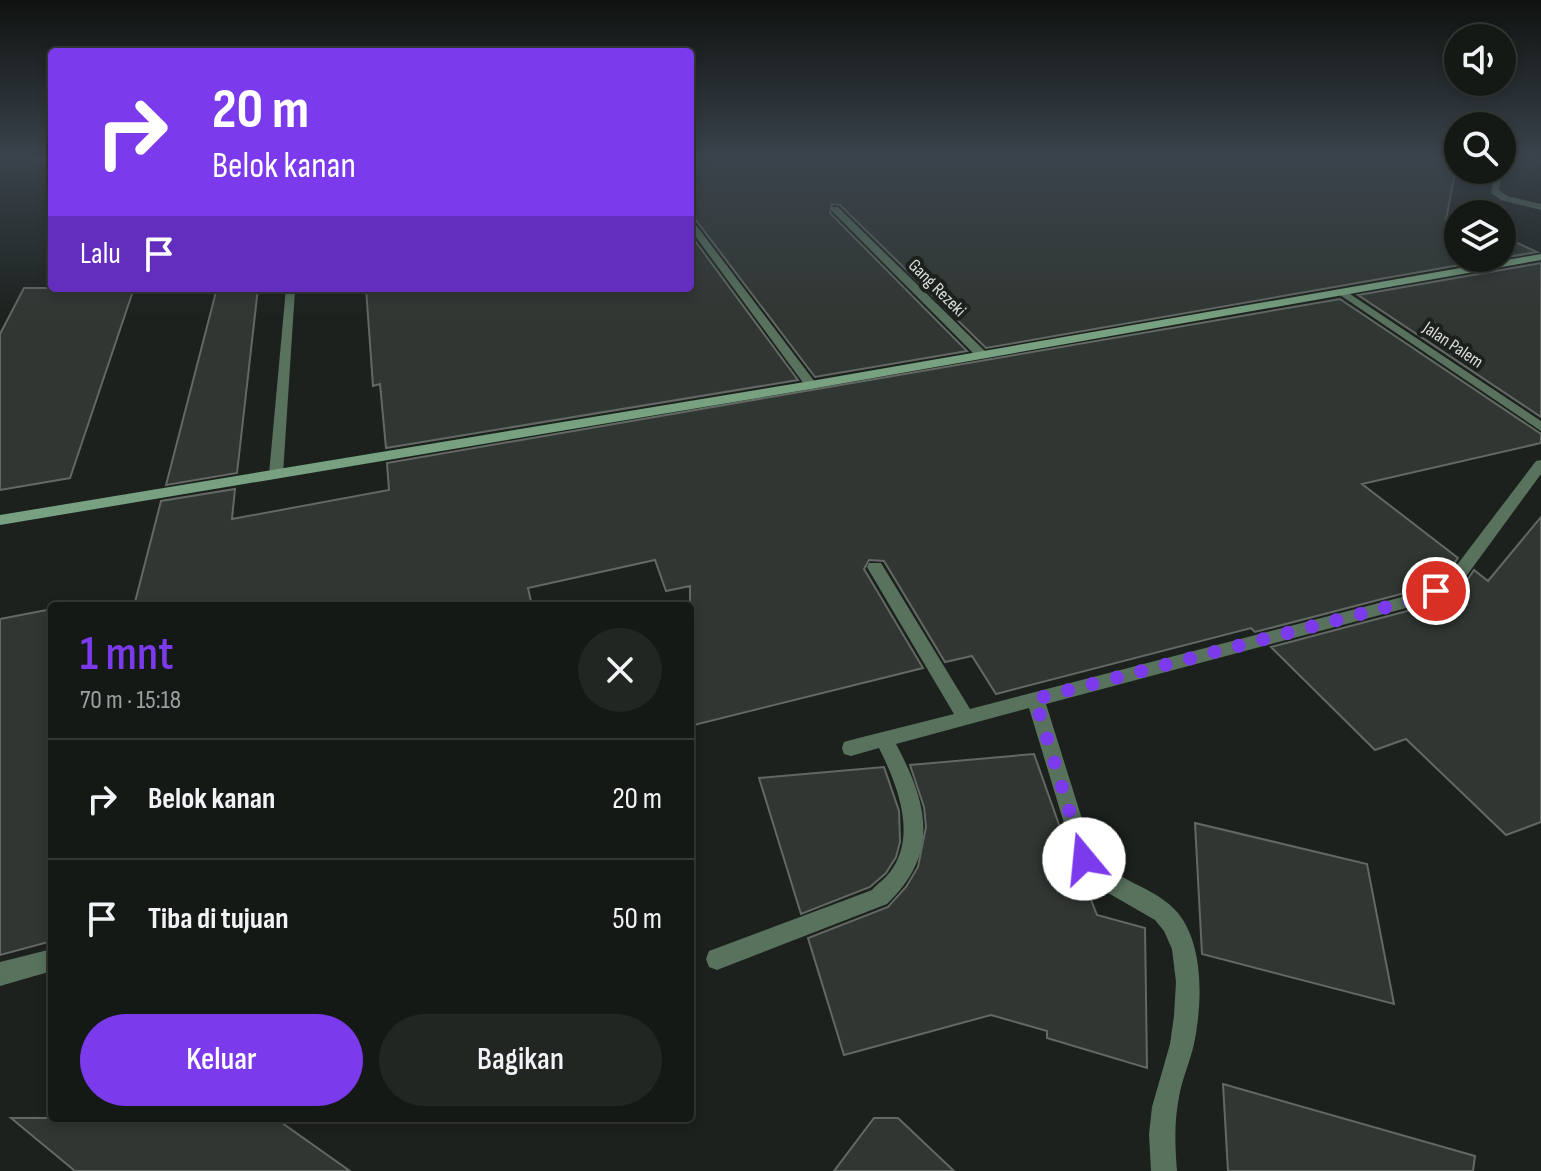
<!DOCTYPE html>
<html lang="id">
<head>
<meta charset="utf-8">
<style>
  body { margin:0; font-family:"Sofia Sans Condensed",sans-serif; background:#222623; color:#f1f3f6; height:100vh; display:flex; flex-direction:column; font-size:30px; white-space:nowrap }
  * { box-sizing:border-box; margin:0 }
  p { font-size:26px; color:#9da0a1 }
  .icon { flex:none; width:44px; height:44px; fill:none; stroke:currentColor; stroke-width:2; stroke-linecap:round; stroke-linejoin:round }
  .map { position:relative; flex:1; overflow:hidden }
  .details { position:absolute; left:48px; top:602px; width:646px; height:520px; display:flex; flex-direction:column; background:#151916; border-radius:8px; box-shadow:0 4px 12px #0003,0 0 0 2px #343835 }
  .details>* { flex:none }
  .hud { position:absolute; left:48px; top:48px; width:646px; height:244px; border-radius:8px; box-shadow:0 4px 12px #0003,0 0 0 2px #343835; background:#7c3aed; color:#fff; overflow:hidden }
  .tools { position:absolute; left:1444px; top:24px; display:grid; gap:16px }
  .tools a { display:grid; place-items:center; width:72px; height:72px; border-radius:50%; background:#151916; box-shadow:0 4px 12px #0003,0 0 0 2px #343835; font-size:40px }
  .pin { position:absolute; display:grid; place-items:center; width:68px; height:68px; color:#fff; margin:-34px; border:4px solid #fff; border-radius:50%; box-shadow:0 2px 8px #0007 }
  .me { position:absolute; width:88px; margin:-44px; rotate:343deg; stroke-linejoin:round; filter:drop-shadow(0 0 6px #0008) }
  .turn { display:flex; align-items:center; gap:28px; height:168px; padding:0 32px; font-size:36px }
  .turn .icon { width:104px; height:104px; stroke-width:2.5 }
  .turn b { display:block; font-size:56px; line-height:68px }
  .then { display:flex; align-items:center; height:76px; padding:0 32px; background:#0003; gap:16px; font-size:30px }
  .round { display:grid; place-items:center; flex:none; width:84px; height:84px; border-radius:42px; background:#222623 }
  .head { display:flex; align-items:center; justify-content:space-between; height:136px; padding:0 32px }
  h1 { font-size:48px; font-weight:600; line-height:60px; color:#7c3aed }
  .primary-button { display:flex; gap:16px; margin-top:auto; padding:16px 32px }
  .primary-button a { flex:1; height:92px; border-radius:48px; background:#7c3aed; color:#fff; font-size:32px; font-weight:600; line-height:92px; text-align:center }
  .primary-button a+a { background:#222623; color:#f1f3f6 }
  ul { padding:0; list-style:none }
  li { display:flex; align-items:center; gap:24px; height:120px; padding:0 32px; border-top:2px solid #343835 }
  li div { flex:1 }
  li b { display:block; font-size:30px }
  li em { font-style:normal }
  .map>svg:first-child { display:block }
</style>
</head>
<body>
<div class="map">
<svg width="1541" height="1171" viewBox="0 0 1541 1171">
  <rect width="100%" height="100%" fill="#1c211d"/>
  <path fill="#303631" stroke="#626863" stroke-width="2" d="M 690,156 L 1458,156 L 1446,220 L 1458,218 L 1458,258 L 1500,258 L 986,348 L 840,205 L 832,204 L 830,213 L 967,351 L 815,377 L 695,219 L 690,217 Z
    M 690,234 L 798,380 L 386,448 L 380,384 L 373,386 L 366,288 L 690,288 Z
    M 1502,236 L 1537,252 L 1502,258 Z
    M 1541,263 L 1541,417 L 1358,295 Z
    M 24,288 L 134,288 L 70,478 L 0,490 L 0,334 Z
    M 217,288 L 258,288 L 237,473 L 166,485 Z
    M 1340,299 L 1541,434 L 1541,443 L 1362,484 L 1458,558 L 1448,572 L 1429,584 L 1405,593 L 1255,632 L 1251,628 L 996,694 L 972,656 L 945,662 L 884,561 L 869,560 L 864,569 L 923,668 L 690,726 L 690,586 L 666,591 L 655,560 L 528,588 L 532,606 L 134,606 L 161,501 L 235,489 L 232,519 L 389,490 L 387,463 Z
    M 1541,517 L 1541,822 L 1506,835 L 1406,739 L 1375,750 L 1271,647 L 1411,610 L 1443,598 L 1464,585 L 1474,570 L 1488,581 Z
    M 52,609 L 52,941 L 0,955 L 0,619 Z
    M 1034,754 L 1074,867 L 1081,874 L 1097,915 L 1145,928 L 1147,1068 L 1047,1038 L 1047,1031 L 991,1015 L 844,1055 L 808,938 L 888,907 L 906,887 L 918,867 L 926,827 L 924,807 L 910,765 Z
    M 884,767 L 899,811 L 900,842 L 896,857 L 886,873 L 870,887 L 801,914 L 759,778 Z
    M 1195,823 L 1367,864 L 1394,1004 L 1202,954 Z
    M 1223,1084 L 1475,1156 L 1473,1171 L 1228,1171 Z
    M 11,1118 L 275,1118 L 350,1171 L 75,1171 Z
    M 874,1118 L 898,1118 L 954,1171 L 834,1171 Z"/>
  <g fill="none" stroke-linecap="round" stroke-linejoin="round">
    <path fill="#58725d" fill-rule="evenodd" d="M 1503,168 L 1499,190 L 1507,196 L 1541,204 L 1541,210 L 1501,200 L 1491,193 L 1496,170 Z"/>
    <path fill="#58725d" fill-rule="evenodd" d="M 23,156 L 35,156 L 52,160 L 52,165 Z
      M 832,207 L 838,207 L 986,352 L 986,358 L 978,358 L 832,211 Z
      M 690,220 L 693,221 L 815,382 L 815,388 L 807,388 L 690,229 Z
      M 286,288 L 295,290 L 283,474 L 276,478 L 269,474 Z
      M 1344,290 L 1541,421 L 1541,431 L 1340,295 L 1339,293 Z
      M 1541,460 L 1541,474 L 1462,582 L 1442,595 L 1410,607 L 1046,704 L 1093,854 C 1116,882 1155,886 1178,913 C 1205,947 1202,1005 1194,1044 C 1190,1062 1182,1079 1179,1097 C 1174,1122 1175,1147 1177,1171 L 1151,1171 L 1149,1134 L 1152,1107 L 1170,1044 L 1174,1016 L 1176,982 L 1172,949 L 1164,931 L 1155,920 L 1096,886 L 1077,866 L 1029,708 L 896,744 C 928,804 940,853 887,904 L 717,970 L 709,967 L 706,959 L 709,951 L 872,890 C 877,884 885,879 890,872 C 918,836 897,784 879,748 L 851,756 L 844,754 L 842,748 L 844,742 L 851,740 L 954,714 L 867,567 L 869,563 L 881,563 L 970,709 L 1406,596 L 1430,587 L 1450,574 L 1536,461 Z
      M 52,949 L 52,971 L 0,986 L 0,962 Z"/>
    <path fill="#77a180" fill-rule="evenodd" d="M 1541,254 L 1541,260 L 811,389 L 0,525 L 0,515 L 811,381 Z"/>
  </g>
  <linearGradient id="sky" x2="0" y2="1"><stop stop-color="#0f1210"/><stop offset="0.49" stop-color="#3a434c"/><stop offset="1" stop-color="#3a434c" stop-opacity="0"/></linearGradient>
  <rect width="1541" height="320" fill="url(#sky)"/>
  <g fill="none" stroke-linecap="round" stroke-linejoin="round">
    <path stroke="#7c3aed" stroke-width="14" stroke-dasharray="0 25.2" d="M 1084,859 L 1035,699 L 1410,601 L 1436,591"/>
  </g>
  <g text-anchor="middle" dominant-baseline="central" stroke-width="8" stroke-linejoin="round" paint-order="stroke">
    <g font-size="18" fill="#dbdedb" stroke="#1c211d">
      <text transform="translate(937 288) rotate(45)">Gang Rezeki</text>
      <text transform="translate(1453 345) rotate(34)">Jalan Palem</text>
    </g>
  </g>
</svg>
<div class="tools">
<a><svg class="icon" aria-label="sound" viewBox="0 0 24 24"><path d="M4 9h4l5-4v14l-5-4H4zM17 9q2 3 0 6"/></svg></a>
<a><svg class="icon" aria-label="search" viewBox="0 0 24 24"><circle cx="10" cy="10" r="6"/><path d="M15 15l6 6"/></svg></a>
<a><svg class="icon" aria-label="layers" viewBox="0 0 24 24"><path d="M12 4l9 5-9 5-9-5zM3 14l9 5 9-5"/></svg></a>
</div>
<div class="pin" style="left:1436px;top:591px;background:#d93025"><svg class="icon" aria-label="arrive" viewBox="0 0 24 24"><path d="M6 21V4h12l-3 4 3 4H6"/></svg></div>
<svg class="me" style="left:1084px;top:859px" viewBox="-20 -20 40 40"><circle r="19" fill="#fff"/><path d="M0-13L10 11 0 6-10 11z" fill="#7c3aed"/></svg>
<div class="hud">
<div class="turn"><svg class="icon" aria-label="right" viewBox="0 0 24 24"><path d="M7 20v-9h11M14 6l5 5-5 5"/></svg><div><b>20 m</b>Belok kanan</div></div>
<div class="then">Lalu<svg class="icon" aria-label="arrive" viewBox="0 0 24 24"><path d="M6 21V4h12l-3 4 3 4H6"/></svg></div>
</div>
<section class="details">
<div class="head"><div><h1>1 mnt</h1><p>70 m · 15:18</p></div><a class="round"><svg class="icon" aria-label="close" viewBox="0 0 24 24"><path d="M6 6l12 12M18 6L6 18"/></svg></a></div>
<ul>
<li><svg class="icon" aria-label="right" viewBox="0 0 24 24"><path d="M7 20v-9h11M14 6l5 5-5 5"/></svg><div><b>Belok kanan</b></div><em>20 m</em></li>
<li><svg class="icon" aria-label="arrive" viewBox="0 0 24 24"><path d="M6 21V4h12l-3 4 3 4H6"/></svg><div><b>Tiba di tujuan</b></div><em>50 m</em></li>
</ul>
<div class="primary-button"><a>Keluar</a><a>Bagikan</a></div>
</section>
</div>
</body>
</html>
